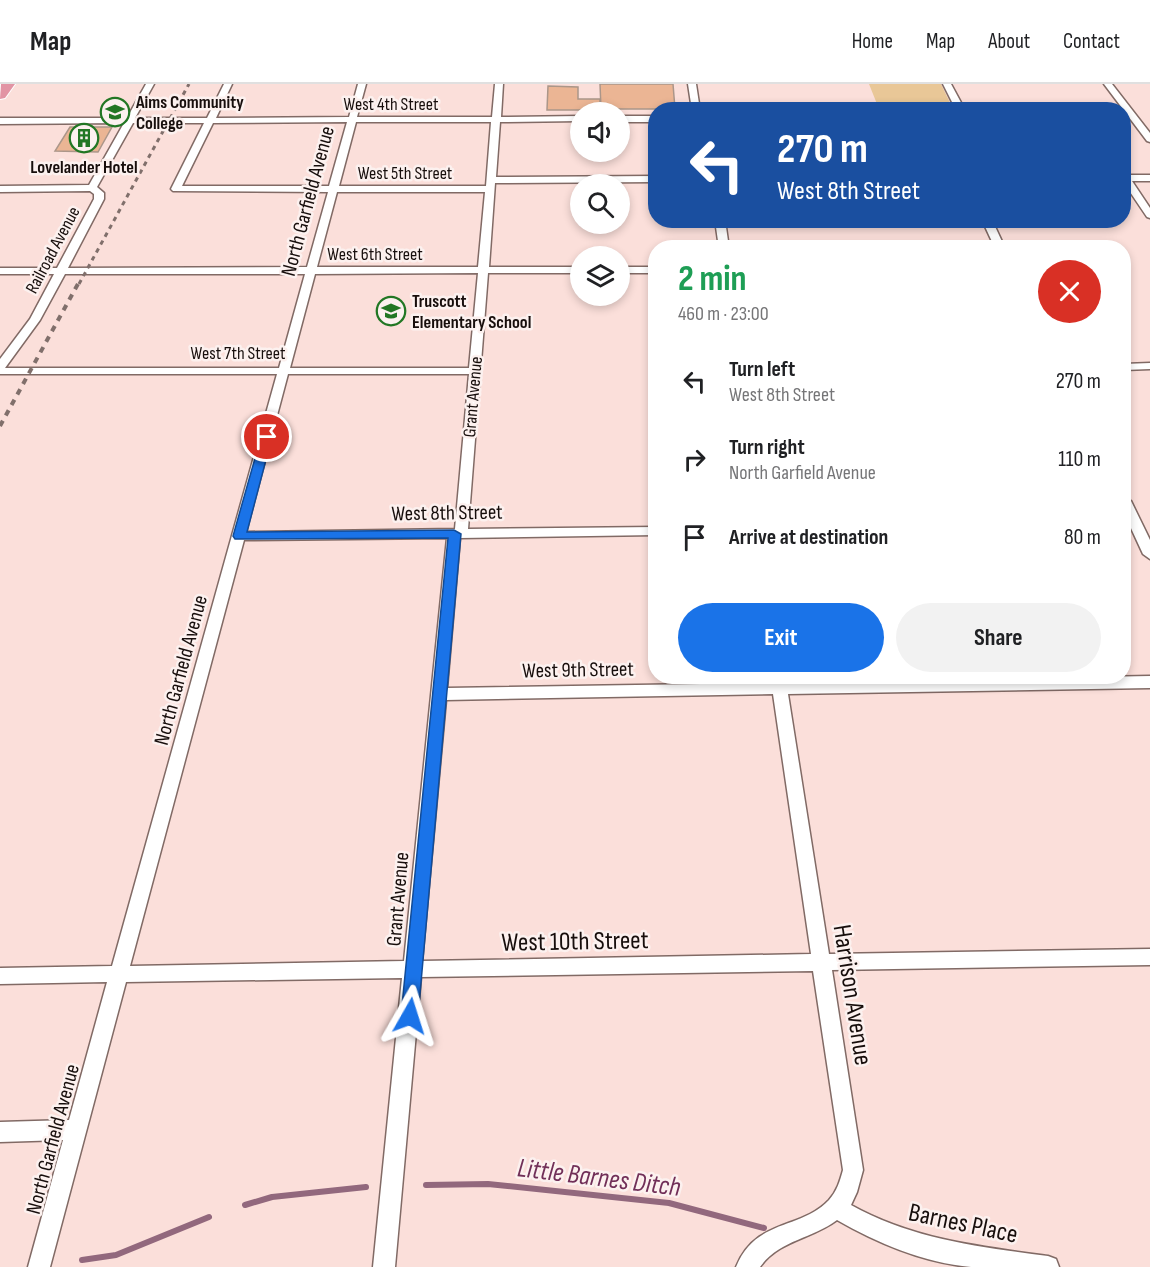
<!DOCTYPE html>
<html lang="en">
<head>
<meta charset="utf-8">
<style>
  body { margin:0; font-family:"Sofia Sans Condensed",sans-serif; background:#f2f2f2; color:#202124; height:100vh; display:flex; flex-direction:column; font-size:22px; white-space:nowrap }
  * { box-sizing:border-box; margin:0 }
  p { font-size:20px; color:#757577 }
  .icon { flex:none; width:33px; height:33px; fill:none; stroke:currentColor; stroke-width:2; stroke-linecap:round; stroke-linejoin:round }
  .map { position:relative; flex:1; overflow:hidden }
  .panel { position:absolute; left:648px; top:156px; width:483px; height:444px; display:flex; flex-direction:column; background:#fff; border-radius:24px; box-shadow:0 3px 9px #0003 }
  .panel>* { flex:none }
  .guide { position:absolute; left:648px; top:18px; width:483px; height:126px; border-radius:24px; box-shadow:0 3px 9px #0003; background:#1a4fa0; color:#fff; overflow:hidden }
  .buttons { position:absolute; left:570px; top:18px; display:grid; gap:12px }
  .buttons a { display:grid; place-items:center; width:60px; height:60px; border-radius:50%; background:#fff; box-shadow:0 3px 9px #0003; font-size:30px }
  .pin { position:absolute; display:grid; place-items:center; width:51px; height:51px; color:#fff; margin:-26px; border:3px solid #fff; border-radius:50%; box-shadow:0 2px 6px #0007 }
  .me { position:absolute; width:66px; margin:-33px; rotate:6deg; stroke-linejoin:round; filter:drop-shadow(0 0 4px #0008) }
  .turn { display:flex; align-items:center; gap:21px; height:126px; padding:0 30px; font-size:27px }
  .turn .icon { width:78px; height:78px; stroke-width:2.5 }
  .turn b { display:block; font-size:42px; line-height:51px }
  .round { display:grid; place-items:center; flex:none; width:63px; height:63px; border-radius:32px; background:#f2f2f2 }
  .headline { display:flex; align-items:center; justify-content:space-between; height:102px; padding:0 30px }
  h1 { font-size:36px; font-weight:700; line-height:45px; color:#1e9e55 }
  .action { display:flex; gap:12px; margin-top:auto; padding:12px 30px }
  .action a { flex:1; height:69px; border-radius:36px; background:#1a73e8; color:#fff; font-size:24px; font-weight:700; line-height:69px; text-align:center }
  .action a+a { background:#f2f2f2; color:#202124 }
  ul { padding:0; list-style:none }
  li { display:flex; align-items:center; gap:18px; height:78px; padding:0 30px }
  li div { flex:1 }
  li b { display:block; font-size:22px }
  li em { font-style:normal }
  header { display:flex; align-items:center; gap:36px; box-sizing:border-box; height:84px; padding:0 30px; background:#fff; border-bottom:2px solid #e0e0e0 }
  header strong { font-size:28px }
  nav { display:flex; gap:33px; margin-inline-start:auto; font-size:21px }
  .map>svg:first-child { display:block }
</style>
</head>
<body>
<header>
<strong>Map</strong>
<nav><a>Home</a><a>Map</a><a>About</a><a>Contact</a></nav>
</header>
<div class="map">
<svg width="1150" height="1183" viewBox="0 0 1150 1183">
  <rect width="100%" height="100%" fill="#fbdfda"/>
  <path fill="#e9c797" d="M 869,0 L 941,0 L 953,25 L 879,25 Z"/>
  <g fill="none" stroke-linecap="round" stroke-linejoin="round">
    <path stroke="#92687d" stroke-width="6" d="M 426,1101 L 488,1100 L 669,1119 L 764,1144
      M 245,1121 L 272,1113 L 366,1103
      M 82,1176 L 116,1171 L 209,1133"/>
  </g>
  <path fill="#ebb594" stroke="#ab9689" stroke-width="1.5" d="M 600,0 L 673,0 L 675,25 L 601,25 Z
    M 548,2 L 578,3 L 578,15 L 600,15 L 600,26 L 547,26 Z
    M 70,43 L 112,43 L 98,68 L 55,67 Z"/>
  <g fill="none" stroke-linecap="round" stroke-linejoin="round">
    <g stroke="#816a65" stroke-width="3">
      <path id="minor" d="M 146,0 L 154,0 L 135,34 L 207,34 L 224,0 L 232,0 L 216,34 L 349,33 L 358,0 L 366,0 L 357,33 L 492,33 L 495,0 L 503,0 L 501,33 L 580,32 L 580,37 L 500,38 L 496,93 L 656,92 L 656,98 L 495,99 L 489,183 L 580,183 L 580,189 L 488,189 L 468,445 L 656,443 L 656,451 L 460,454 L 447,604 L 771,599 L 772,592 L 784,592 L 786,599 L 1150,592 L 1150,604 L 788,610 L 829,870 L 1150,865 L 1150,881 L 832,886 L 863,1086 L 857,1108 L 851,1121 C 912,1155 979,1163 1048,1172 L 1056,1175 L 1059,1183 C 1030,1183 1000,1183 971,1183 C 925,1179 877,1159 837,1136 C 812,1155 779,1156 760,1183 L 736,1183 C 756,1134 801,1146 829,1116 C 837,1107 840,1097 843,1086 L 813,887 L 421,893 L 395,1183 L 373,1183 L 402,894 L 126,898 L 50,1183 L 28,1183 L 63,1056 L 0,1058 L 0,1038 L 69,1036 L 107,898 L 0,900 L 0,884 L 112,882 L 277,290 L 0,290 L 0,275 L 30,235 L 54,190 L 0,190 L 0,184 L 57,184 L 94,115 L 94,110 L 90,107 L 0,108 L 0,102 L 89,101 L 124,39 L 0,40 L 0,34 L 127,34 ZM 347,38 L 329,102 L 182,102 L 213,39 ZM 356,38 L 491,38 L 486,102 L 339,102 ZM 133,39 L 204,39 L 171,105 L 173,107 L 328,108 L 307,183 L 68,184 L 104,115 L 104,109 L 97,103 ZM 337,108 L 485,108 L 478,183 L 317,183 ZM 478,189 L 469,284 L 290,284 L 315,190 ZM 65,190 L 305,190 L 279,284 L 5,284 L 40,236 ZM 288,290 L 469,290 L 455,445 L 246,448 ZM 447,454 L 404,877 L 130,882 L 244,456 ZM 773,610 L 811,870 L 422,877 L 446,616 Z
        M 688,0 L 696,0 L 700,26 L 692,26 Z
        M 943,0 L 951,0 L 965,26 L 956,26 Z
        M 1104,0 L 1112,0 L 1150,49 L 1150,58 L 1147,57 Z
        M 620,32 L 656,32 L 656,38 L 620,38 Z
        M 1124,91 L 1150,91 L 1150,97 L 1132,97 L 1150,124 L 1150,134 L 1147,133 L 1124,99 Z
        M 715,136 L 725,136 L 729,164 L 719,164 Z
        M 982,136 L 992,136 L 1005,164 L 995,164 Z
        M 620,183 L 656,183 L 656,189 L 620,189 Z
        M 1150,279 L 1150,285 L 1124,286 L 1124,280 Z
        M 1124,413 L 1131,417 L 1150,456 L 1150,475 L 1143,470 L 1124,429 Z"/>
    </g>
    <g stroke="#fff" stroke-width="2">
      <path id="trunk" d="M 15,0 L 5,14 L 0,15 L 1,0 Z"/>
    </g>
    <use href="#minor" fill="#fff" fill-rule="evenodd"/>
    <use href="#trunk" fill="#e294a4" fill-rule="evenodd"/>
    <path stroke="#806f6b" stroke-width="3" stroke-dasharray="4.5 4.5" stroke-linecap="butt" d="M 79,200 L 189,0"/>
    <path stroke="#806f6b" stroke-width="4" stroke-dasharray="6 6" stroke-linecap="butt" d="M 0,342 L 79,198"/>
  </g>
  <path fill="#1a73e8" stroke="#114b97" stroke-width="1.5" d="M 267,349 L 272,353 L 247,448 L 454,446 L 461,450 L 418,932 L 416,937 L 410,940 L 404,937 L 401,932 L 448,454 L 235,455 L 233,452 L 261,353 Z"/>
  <defs>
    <g id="university-ring" transform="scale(1.5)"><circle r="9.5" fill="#fcf1ef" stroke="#227724" stroke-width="1.5"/><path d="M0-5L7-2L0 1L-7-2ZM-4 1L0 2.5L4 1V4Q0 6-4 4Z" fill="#227724"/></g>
    <g id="building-ring" transform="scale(1.5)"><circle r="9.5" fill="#fcf1ef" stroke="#227724" stroke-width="1.5"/><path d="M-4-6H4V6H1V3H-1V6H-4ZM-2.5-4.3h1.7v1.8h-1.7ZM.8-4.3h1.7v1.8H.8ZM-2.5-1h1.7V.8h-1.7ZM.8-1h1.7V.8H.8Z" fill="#227724"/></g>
    <g id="school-ring" transform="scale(1.5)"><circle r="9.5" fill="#fcf1ef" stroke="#227724" stroke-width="1.5"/><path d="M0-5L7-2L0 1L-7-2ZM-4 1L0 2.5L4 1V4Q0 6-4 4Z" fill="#227724"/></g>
  </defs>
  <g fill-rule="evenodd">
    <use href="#university-ring" x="115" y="28"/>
    <use href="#building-ring" x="84" y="54"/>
    <use href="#school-ring" x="391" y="227"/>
  </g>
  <g text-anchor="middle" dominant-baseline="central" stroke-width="5" stroke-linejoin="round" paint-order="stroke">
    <g font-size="18" font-weight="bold" fill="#170e0c" stroke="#fcf1ef" text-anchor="start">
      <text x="136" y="18">Aims Community<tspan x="136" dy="21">College</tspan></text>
      <text x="84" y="83" text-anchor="middle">Lovelander Hotel</text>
      <text x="412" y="217">Truscott<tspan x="412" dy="21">Elementary School</tspan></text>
    </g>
    <g font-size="18" fill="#170e0c" stroke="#fcf1ef">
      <text x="391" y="20">West 4th Street</text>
      <text x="405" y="89">West 5th Street</text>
      <text transform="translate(53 166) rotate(-62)">Railroad Avenue</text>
      <text x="375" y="170">West 6th Street</text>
      <text x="238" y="269">West 7th Street</text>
      <text transform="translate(473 313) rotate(-85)">Grant Avenue</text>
    </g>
    <g font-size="21" fill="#170e0c" stroke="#fcf1ef">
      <text transform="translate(308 117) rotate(-75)">North Garfield Avenue</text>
      <text transform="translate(447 429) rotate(-1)">West 8th Street</text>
      <text transform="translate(181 586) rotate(-75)">North Garfield Avenue</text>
      <text transform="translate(578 586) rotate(-1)">West 9th Street</text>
      <text transform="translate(398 815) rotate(-85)">Grant Avenue</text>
      <text transform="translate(53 1055) rotate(-75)">North Garfield Avenue</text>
    </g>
    <g font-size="26" fill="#170e0c" stroke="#fcf1ef">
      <text transform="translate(575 858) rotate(-1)">West 10th Street</text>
      <text transform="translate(852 911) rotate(81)">Harrison Avenue</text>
      <text transform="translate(963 1140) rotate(12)">Barnes Place</text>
    </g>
    <g font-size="27" font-style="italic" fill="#712f58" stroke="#fcf1ef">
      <text transform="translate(599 1094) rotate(7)">Little Barnes Ditch</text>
    </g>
  </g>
</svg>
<div class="buttons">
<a><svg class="icon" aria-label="sound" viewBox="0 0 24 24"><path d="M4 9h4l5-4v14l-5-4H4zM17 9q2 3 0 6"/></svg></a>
<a><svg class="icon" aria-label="search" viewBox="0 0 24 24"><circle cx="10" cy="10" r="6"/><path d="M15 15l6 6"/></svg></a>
<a><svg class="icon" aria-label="layers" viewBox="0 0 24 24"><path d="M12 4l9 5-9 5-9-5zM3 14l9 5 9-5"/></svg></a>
</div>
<div class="pin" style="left:267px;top:353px;background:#d93025"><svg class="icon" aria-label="arrive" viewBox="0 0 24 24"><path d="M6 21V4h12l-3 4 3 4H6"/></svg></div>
<svg class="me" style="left:410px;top:932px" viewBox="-20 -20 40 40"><path d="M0-17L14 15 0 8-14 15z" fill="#1a73e8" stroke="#fff" stroke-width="4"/></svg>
<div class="guide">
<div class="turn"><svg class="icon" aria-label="left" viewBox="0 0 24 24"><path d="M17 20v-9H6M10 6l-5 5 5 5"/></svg><div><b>270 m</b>West 8th Street</div></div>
</div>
<section class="panel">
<div class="headline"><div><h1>2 min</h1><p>460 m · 23:00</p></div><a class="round" style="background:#d93025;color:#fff"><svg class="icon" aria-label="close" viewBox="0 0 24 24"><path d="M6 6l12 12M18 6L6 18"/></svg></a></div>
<ul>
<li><svg class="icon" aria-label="left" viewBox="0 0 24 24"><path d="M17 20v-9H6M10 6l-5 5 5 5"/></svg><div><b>Turn left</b><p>West 8th Street</p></div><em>270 m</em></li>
<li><svg class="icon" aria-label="right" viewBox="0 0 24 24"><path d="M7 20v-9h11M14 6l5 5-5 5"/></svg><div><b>Turn right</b><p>North Garfield Avenue</p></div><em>110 m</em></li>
<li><svg class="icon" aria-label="arrive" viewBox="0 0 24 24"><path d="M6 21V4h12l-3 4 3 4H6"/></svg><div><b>Arrive at destination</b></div><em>80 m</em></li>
</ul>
<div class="action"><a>Exit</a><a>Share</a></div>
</section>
</div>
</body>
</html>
